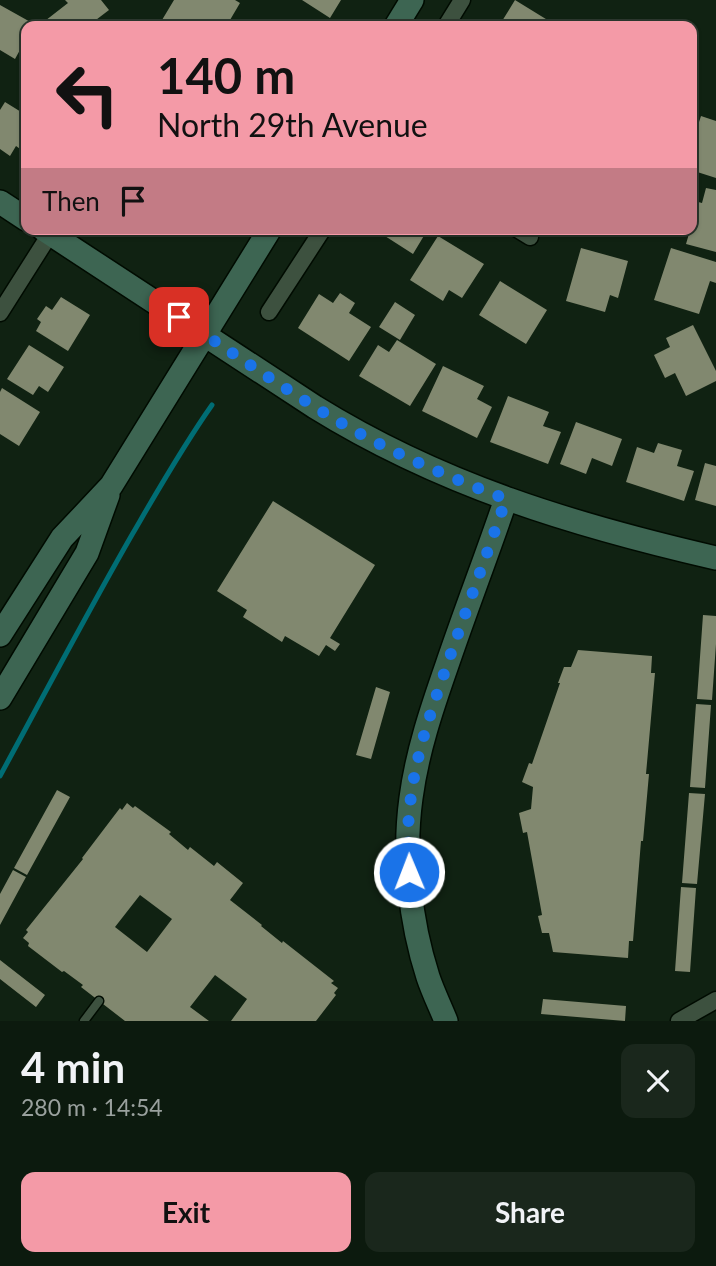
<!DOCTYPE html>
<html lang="en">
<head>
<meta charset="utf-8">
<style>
  body { margin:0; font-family:Lato,sans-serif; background:#1a271c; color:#f1f3f6; height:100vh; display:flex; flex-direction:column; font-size:26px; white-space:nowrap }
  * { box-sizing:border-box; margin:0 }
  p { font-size:23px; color:#9aa19e }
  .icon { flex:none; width:38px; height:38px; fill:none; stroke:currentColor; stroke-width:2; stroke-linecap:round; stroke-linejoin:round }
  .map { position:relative; height:1021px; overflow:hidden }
  .sheet { display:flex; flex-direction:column; background:#0c1a0e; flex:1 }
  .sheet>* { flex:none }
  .hud { position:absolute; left:21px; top:21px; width:676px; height:214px; border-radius:14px; box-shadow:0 2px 5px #0004,0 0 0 2px #2c382e; background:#f49aa7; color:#111; overflow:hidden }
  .pin { position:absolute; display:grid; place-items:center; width:60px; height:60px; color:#fff; margin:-30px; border-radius:14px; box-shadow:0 4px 10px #0006 }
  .me { position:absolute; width:77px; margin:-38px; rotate:359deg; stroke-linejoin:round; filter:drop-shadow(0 0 5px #0008) }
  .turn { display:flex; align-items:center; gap:24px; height:147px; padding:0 21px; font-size:32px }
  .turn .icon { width:91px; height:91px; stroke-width:2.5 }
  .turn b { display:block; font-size:49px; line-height:60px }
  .then { display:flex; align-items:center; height:66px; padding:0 21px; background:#0003; gap:14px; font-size:26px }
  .round { display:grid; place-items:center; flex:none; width:74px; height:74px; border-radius:14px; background:#1a271c }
  .summary { display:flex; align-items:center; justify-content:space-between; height:119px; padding:0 21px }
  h1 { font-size:42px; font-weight:700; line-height:52px }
  .cta { display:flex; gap:14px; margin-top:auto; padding:14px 21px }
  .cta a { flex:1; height:80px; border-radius:14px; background:#f49aa7; color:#111; font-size:28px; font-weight:700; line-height:80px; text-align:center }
  .cta a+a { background:#1a271c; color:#f1f3f6 }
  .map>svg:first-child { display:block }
</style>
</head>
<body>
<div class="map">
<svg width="716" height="1021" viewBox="0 0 716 1021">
  <rect width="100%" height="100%" fill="#102212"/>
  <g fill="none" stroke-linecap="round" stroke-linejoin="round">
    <path stroke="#006d74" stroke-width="5" d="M 0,776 C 44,695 87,613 133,533 C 158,490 183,446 212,405"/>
  </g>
  <path fill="#81886f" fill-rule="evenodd" d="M 65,0 L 101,0 L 109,10 L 88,26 L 43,26 L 41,24 L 68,3 Z
    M 174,0 L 235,0 L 240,3 L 230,20 L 240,26 L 173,26 L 162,20 Z
    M 302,0 L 341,0 L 330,18 Z
    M 515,0 L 554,24 L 552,26 L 499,26 Z
    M 0,5 L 34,24 L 33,26 L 26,26 L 26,39 L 15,59 L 0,50 Z
    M 5,102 L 26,115 L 26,147 L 23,151 L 16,146 L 10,156 L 0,149 L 0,110 Z
    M 701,116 L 716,121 L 716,178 L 691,170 L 691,146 Z
    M 706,188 L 716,190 L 716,252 L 686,244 L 693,220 L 691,219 L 691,200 L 702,203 Z
    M 374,229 L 428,229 L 413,254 Z
    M 438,236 L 484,264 L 462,298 L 449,290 L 443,301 L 410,280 Z
    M 581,248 L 628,261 L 618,298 L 610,295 L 605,312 L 566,301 Z
    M 671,248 L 716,262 L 716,283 L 710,281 L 699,314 L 654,300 Z
    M 500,281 L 547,310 L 526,344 L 479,315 Z
    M 340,293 L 355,303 L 349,313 L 371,327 L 349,361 L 298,328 L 319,294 L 333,303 Z
    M 61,297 L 90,315 L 68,351 L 36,331 L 41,322 L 37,319 L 46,306 L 52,310 Z
    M 395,302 L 415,315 L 400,340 L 379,327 Z
    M 693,325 L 716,371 L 716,381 L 686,396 L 675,373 L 665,378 L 654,355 L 670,347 L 666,338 Z
    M 397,340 L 436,364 L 410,406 L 359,376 L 378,345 L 389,352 Z
    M 29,345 L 64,367 L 48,392 L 39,386 L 33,395 L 7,379 Z
    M 443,366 L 484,386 L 477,399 L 492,407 L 477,438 L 422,411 Z
    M 2,388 L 40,412 L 19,446 L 0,434 L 0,392 Z
    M 508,396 L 549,412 L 543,426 L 561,432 L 548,464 L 490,442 Z
    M 576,422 L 622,439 L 612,466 L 592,458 L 586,474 L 560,464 Z
    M 658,443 L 682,450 L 677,466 L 694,471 L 684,501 L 626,482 L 637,447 L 654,453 Z
    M 705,463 L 716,466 L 716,506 L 695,500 Z
    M 273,501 L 375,565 L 330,638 L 340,644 L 335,651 L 326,645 L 319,656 L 285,636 L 282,642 L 243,617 L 247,610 L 217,591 Z
    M 703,615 L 716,616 L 716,644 L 712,700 L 697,699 Z
    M 578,650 L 652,656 L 651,673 L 655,673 L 646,774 L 649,774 L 643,841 L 641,841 L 633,941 L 629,941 L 628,958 L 553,952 L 549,933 L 542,933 L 538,916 L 542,915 L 527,832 L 523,833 L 519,813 L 531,809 L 533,787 L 522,782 L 529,763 L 532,764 L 560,683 L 558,683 L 564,667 L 571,667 Z
    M 376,687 L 390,692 L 371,759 L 356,755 Z
    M 696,704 L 711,705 L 705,788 L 690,787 Z
    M 57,790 L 70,797 L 27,875 L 14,868 Z
    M 689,793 L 705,794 L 697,884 L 682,883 Z
    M 127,803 L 133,808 L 135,806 L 171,832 L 169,834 L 188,850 L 190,847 L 214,866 L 217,862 L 243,883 L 230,900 L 262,925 L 261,926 L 282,943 L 283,941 L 334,981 L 331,983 L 338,988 L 334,993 L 336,995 L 316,1021 L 231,1021 L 247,999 L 215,975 L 190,1007 L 209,1021 L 125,1021 L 81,987 L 83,985 L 64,971 L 62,972 L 28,946 L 29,943 L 23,938 L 28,932 L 26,930 L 83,859 L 82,858 L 120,808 L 122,810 ZM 140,895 L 172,919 L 147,952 L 115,927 Z
    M 13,870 L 26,877 L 0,925 L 0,894 Z
    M 681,887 L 696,888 L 690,972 L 675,971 Z
    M 0,960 L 45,995 L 36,1007 L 0,979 Z
    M 543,999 L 626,1006 L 625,1021 L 541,1014 Z"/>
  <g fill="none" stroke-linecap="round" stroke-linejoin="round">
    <g stroke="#000b01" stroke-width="11">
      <path id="lane" d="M 84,1021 L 99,1001"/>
    </g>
    <g stroke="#000b01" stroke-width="19">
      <path id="street" d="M 446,26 L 462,0
        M 517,229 L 530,237
        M 269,312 L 323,229
        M 0,313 L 50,234
        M 679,1021 L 716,1000"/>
    </g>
    <g stroke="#000b01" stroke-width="26">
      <path id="secondary" d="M 396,26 L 412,0
        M 0,202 L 26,219
        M 43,229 L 315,407 C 441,485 573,525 716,558
        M 0,635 L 62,538 L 111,486 L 270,229
        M 0,698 L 87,553 L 108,495
        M 446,1021 C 440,1006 433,992 428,977 C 410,921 403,856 411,798 C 417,752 432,708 447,665 C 466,609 487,555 506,499"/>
    </g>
    <use href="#lane" stroke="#3d513f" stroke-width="8"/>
    <use href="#street" stroke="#3d513f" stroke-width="16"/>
    <use href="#secondary" stroke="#3d6552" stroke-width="23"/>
  </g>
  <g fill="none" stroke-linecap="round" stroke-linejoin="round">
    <path stroke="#1a73e8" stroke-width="12" stroke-dasharray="0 21.6" d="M 179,317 C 231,352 283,388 336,420 C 390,452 448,477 506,499 C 487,554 467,608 448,662 C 433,706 417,750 411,797 C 407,822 408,847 409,872"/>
  </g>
</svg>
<div class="pin" style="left:179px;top:317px;background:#d93025"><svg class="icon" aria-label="arrive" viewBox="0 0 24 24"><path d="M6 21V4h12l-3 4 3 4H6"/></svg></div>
<svg class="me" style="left:409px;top:872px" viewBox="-20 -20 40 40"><circle r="17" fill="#1a73e8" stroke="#fff" stroke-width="3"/><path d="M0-11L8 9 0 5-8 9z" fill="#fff"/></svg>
<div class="hud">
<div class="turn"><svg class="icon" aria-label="left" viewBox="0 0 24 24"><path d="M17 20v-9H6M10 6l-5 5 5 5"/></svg><div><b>140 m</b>North 29th Avenue</div></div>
<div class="then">Then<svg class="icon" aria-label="arrive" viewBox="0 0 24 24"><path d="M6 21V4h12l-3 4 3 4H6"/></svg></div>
</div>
</div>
<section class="sheet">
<div class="summary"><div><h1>4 min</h1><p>280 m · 14:54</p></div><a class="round"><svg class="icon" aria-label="close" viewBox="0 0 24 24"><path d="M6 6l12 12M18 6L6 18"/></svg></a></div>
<div class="cta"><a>Exit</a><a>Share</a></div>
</section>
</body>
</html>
